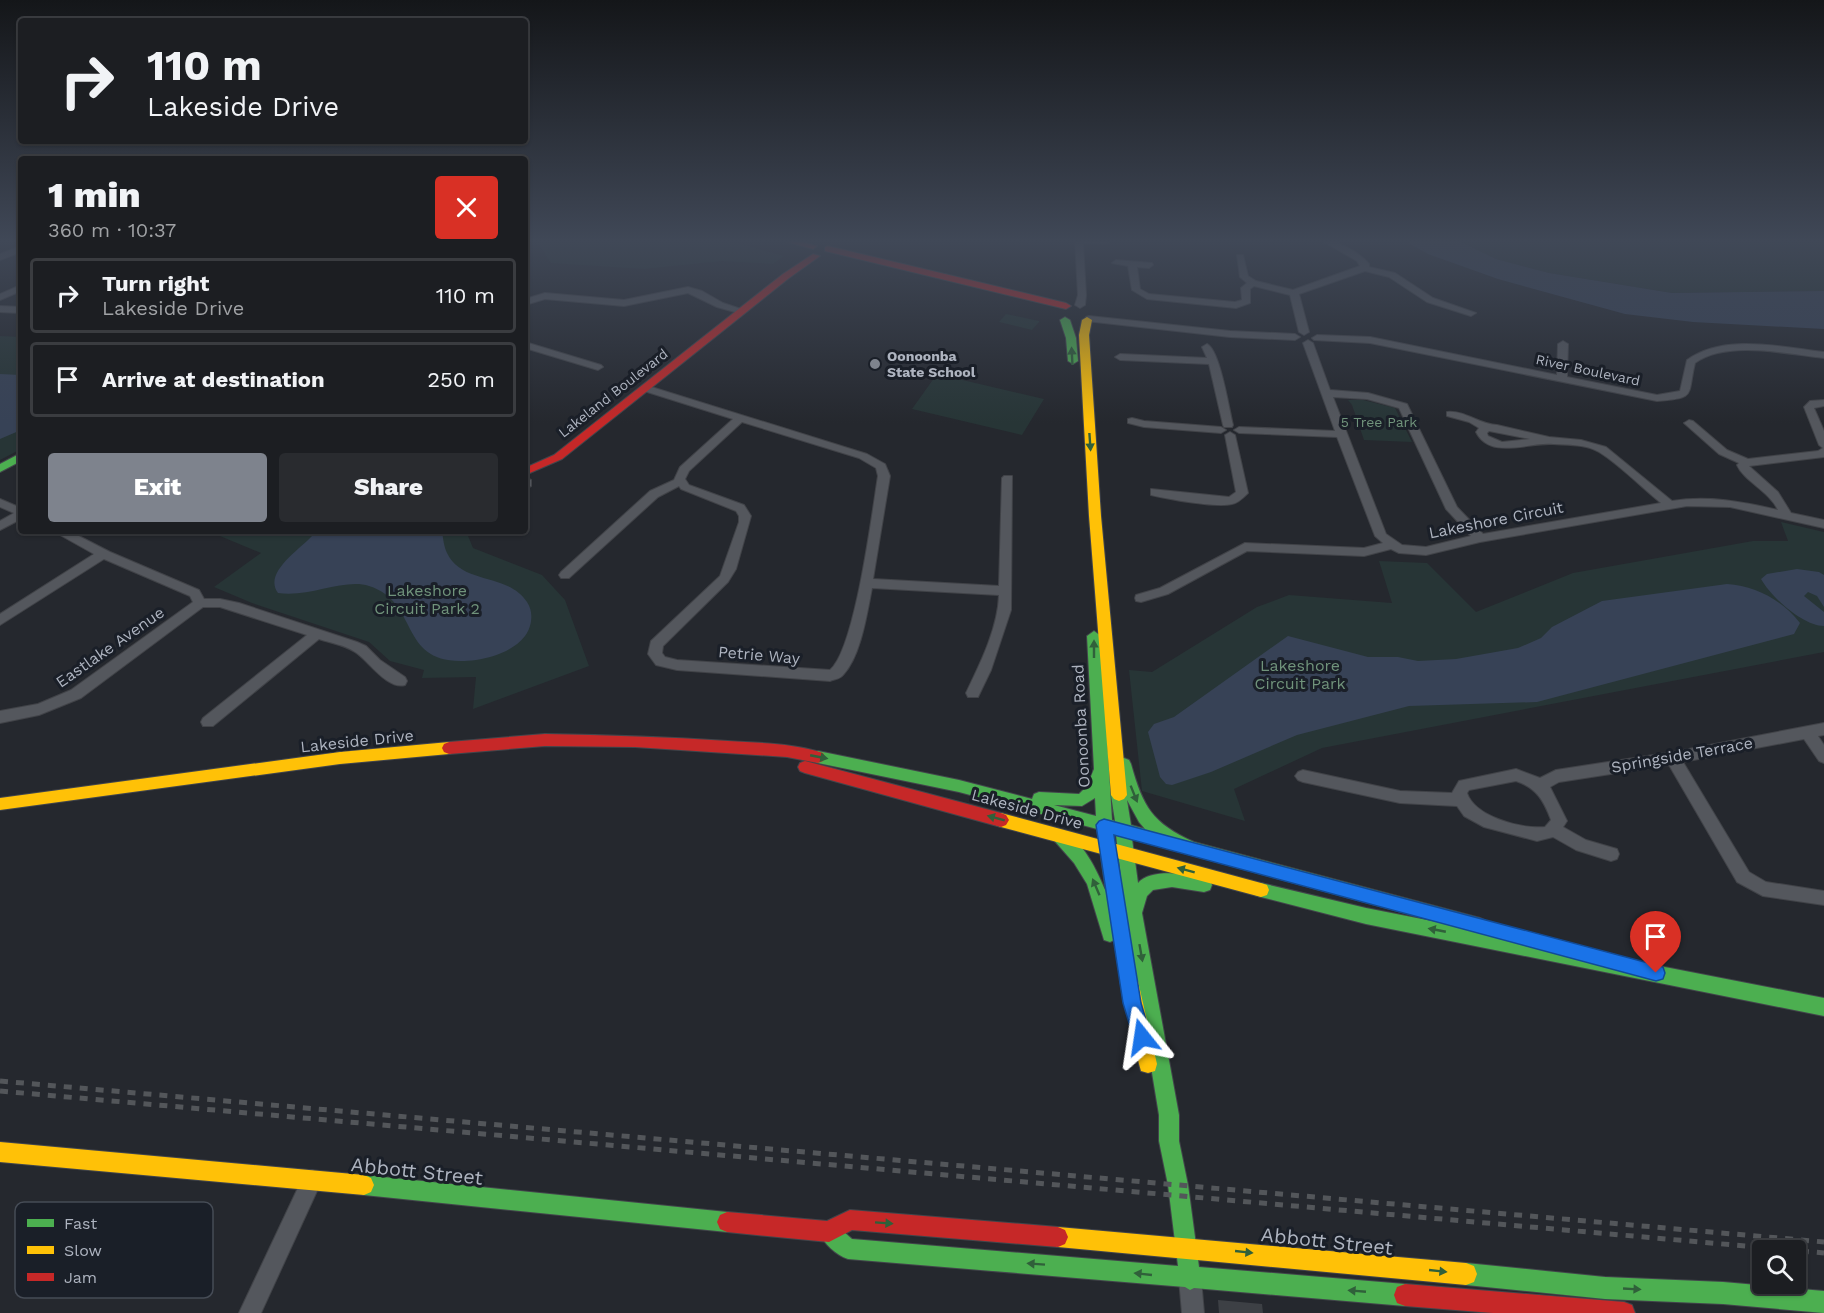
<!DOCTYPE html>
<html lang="en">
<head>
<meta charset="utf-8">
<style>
  body { margin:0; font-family:"Work Sans",sans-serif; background:#292b2f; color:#f1f3f6; height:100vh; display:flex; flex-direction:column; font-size:22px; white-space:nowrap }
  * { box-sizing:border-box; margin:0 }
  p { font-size:20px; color:#a0a2a5 }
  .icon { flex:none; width:33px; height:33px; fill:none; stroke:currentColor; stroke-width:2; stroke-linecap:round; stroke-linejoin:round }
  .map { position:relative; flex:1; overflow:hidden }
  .sheet { position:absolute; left:18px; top:156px; width:510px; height:378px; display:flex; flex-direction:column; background:#1c1e22; border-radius:6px; box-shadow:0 2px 4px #0004,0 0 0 2px #3a3c40 }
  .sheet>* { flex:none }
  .hud { position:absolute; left:18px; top:18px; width:510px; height:126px; border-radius:6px; box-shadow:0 2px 4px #0004,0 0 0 2px #3a3c40; background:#1c1e22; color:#f1f3f6; overflow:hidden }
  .fabs { position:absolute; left:1752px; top:1240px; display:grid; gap:12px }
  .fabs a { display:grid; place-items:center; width:54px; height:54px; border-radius:6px; background:#1c1e22; box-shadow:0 2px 4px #0004,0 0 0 2px #3a3c40; font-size:30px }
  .pin { position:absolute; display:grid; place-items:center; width:51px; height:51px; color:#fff; margin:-62px -26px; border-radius:50% 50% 50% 0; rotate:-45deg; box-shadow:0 0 6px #0007 }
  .pin .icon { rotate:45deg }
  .me { position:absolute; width:66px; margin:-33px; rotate:345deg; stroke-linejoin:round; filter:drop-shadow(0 0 4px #0008) }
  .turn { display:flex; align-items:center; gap:21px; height:126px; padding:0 30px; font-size:27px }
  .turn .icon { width:78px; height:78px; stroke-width:2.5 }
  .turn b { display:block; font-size:42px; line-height:51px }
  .round { display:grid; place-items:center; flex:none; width:63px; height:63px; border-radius:6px; background:#292b2f }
  .overview { display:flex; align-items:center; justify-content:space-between; height:102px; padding:0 30px }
  h1 { font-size:36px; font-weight:800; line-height:45px }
  .cta { display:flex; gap:12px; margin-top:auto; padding:12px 30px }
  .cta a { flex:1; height:69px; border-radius:6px; background:#7e838d; color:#fff; font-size:24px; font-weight:800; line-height:69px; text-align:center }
  .cta a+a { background:#292b2f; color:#f1f3f6 }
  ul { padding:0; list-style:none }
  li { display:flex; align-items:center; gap:18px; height:75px; margin:0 12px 9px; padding:0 18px; border:3px solid #3a3c40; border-radius:6px }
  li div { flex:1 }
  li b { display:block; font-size:22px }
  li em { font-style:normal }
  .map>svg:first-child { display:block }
</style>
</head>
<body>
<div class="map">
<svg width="1824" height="1313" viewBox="0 0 1824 1313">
  <rect width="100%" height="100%" fill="#25282e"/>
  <path fill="#273536" d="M 535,239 L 722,239 L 784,256 L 773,264 L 722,261 L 644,269 L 551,263 Z
    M 1455,239 L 1824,239 L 1824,291 L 1672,293 L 1549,273 L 1496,259 Z
    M 1006,314 L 1039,321 L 1039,322 L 1032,330 L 999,322 Z
    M 0,336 L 21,337 L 21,449 L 0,460 Z
    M 937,374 L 1044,399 L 1022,435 L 912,409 Z
    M 1348,400 L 1363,400 L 1395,408 L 1412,442 L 1364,440 L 1352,405 Z
    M 1781,522 L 1824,532 L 1824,652 L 1322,748 L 1234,789 L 1245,821 L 1142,791 L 1129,670 L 1152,672 L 1257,607 L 1289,595 L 1392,603 L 1379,561 L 1427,563 L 1476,612 L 1573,573 L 1753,541 L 1788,541 Z
    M 208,531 L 466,531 L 473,548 L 542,575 L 565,600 L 589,666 L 473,709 L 476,677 L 422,678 L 424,670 L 390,661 L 369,642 L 252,603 L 214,587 L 261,553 Z"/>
  <path fill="#374256" d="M 1402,239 L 1455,239 L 1496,259 L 1549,273 L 1672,293 L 1824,291 L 1824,329 L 1693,322 L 1625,314 L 1498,279 L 1428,254 Z
    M 0,374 L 21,375 L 21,430 L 0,439 Z
    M 313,531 L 442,531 C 443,538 444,547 447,553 C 462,585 509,573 527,602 C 534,612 532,627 525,636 C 513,651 494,657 476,660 C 395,670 423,603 369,586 C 344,578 309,598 278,593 C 263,573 299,550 312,536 Z
    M 1797,569 L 1819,572 L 1824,575 L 1824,607 L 1817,596 L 1808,592 L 1804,596 L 1824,612 L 1824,626 C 1803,626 1771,597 1761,579 L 1767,574 Z
    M 1727,584 C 1756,586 1782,600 1800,623 L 1794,634 L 1537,702 L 1409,706 L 1297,735 L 1211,772 L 1172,785 L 1166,784 L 1160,777 L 1148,732 L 1154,724 L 1174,717 L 1288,636 L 1368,657 L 1398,657 L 1418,661 L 1456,659 L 1518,648 L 1541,638 L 1552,627 L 1602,601 Z"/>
  <path fill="#3d4045" d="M 1218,1300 L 1262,1304 L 1263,1313 L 1219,1313 Z"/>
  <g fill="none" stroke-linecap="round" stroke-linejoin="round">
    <g stroke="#414348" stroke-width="2">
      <path id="street" d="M 1075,239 L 1105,240 L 1109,242 L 1105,244 L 1083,243 L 1086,295 L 1085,305 L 1080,308 L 1075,305 L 1078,295 Z
        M 1319,239 C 1335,239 1358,251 1369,264 L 1369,267 L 1395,273 L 1433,298 L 1476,313 L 1471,316 L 1427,302 L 1389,277 L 1365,271 L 1299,294 L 1309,332 L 1304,335 L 1299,332 L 1290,295 L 1254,286 L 1250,289 L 1250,303 L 1236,308 L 1147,299 L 1132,290 L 1128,266 L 1112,263 L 1116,260 L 1152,263 L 1153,265 L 1149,268 L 1137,267 L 1140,289 L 1149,294 L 1235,302 L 1242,300 L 1241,288 L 1247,283 L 1240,277 L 1237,255 L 1243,255 L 1248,276 L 1256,281 L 1293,290 L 1360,266 L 1357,261 Z
        M 21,246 L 21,252 L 0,260 L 0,254 Z
        M 21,285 L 21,291 L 0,300 L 0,294 Z
        M 688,287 L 702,291 L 723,303 L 747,311 L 742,314 L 717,307 L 688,293 L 624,306 L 545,299 L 525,305 L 525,299 L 545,293 L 624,300 Z
        M 0,306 L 21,307 L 21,313 L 0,312 Z
        M 1089,316 L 1230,331 L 1295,334 L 1300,337 L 1295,340 L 1230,337 L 1086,321 L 1086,317 Z
        M 1317,335 L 1370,337 L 1557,375 L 1558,344 L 1563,341 L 1568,344 L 1567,377 L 1657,395 L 1680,391 L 1687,360 C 1724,333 1781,347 1824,352 L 1824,358 C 1787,354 1727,340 1695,363 C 1687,396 1697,398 1657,401 L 1370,343 L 1314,340 L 1312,338 Z
        M 1308,340 L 1313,343 L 1330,390 L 1368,393 L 1407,404 L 1457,507 L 1483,534 L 1661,503 C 1641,487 1620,465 1599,452 C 1586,444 1568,445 1553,444 C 1529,442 1490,460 1476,432 L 1479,428 L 1469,422 L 1447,416 L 1447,412 C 1465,410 1480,425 1497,425 L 1549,437 L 1581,440 L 1606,447 L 1672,501 C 1709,495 1743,502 1778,510 C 1769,491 1744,481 1737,465 L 1739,463 L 1719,454 L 1684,423 L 1689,420 L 1693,421 L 1727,450 L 1748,459 L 1818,451 L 1823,448 L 1819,445 L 1804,407 L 1810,401 L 1824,400 L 1824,406 L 1814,408 L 1824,431 L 1824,457 L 1749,466 L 1778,492 L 1791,513 L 1824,520 L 1824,528 L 1730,507 L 1687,506 L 1480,542 L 1426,555 L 1399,553 L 1391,549 L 1364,556 L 1247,551 L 1168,594 L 1141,602 L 1136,601 L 1135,598 L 1136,595 L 1160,588 L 1245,543 L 1364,548 L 1383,543 L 1375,536 L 1337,437 L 1239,433 L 1234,430 L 1239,427 L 1335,431 L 1303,343 ZM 1333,397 L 1367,399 L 1399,408 L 1446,509 L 1471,536 L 1426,547 L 1402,545 L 1386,534 ZM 1489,431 L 1530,439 L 1502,442 L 1488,436 L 1487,433 Z
        M 525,342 L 601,365 L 603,367 L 598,370 L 525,348 Z
        M 1207,344 C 1220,350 1229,409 1233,425 L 1232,427 L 1224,427 L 1223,425 L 1209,364 L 1120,360 L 1115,357 L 1120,354 L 1207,358 L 1202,347 Z
        M 645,385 L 867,454 L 885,464 L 890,476 L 873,579 L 999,586 L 1002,478 L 1004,476 L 1012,476 L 1011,610 L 991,670 L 978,697 L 968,697 L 966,693 C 980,664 998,628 999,595 L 872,588 C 867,613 861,656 843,675 C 840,679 835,679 830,681 L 677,670 L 656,665 L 648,654 L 651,641 L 720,576 L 739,522 L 739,516 L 736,511 L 681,489 L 679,486 L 658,497 L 569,578 L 561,578 L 559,575 L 561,572 L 650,491 L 674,480 L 680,467 L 733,419 L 641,390 L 640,388 ZM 742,422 L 859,458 L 876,468 L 878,476 C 872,513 855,650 830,670 L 677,660 L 665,657 L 662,653 L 663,646 L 728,582 L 736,569 L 751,516 L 744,505 L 689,485 L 685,479 L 689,471 Z
        M 1132,418 L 1144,421 L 1221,427 L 1226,430 L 1221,433 L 1144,427 L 1128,423 L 1128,419 Z
        M 1230,432 L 1235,435 L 1248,493 C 1244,497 1238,503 1232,504 C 1216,508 1168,499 1151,495 L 1151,489 L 1229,497 L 1236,492 L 1225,435 Z
        M 525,477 L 531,480 L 531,486 L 525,489 Z
        M 0,499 L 21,508 L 21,519 L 0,530 L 0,521 L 14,513 L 0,507 Z
        M 53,531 L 69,531 L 110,552 L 199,590 L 204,599 L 220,599 L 239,603 L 357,642 L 366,646 L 380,660 L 405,677 L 407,681 L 405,685 C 387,690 368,660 355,652 C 345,645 331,643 319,639 L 213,726 L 203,726 L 201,722 L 203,718 L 307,635 L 220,607 L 203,607 L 81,698 L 39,715 L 0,723 L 0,711 L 38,704 L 71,690 L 193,602 L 190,596 L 104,559 L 0,625 L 0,614 L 94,554 Z
        M 1824,723 L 1824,735 L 1818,736 L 1824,745 L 1824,763 L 1819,761 L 1804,739 L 1683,762 L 1749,872 L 1766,882 L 1824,891 L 1824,905 L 1763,896 L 1737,882 L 1669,765 L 1559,782 L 1550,787 L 1567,821 L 1563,827 L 1586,840 L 1617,849 L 1619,854 L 1617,859 L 1611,861 L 1576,850 L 1553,837 L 1537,841 L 1484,827 L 1464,816 L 1457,806 L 1400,803 L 1303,782 L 1298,780 L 1295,776 L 1298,772 L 1303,770 L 1400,791 L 1452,793 L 1459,781 L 1516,769 L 1540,778 L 1556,770 L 1673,752 ZM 1516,781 C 1537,788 1544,801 1551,820 L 1545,827 C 1521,829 1475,817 1467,793 L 1469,790 Z
        M 312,1170 L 319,1173 L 322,1180 L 261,1313 L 239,1313 L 305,1173 Z
        M 1190,1268 L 1198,1271 L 1201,1279 L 1204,1313 L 1182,1313 L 1179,1279 L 1182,1271 Z"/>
    </g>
    <g stroke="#42454b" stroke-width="2">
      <path id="fast" d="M 1065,317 L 1070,320 L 1076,338 L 1078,361 L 1073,364 L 1068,361 L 1066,338 L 1060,320 Z
        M 21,453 L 21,461 L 0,472 L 0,464 Z
        M 1094,631 L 1101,636 L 1112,820 L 1115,821 L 1111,795 L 1114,791 L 1119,789 L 1124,790 L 1117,764 L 1119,760 L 1124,758 L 1129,760 L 1131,764 C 1143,807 1152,823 1194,842 L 1480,918 L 1486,921 L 1488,926 L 1485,932 L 1824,998 L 1824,1016 L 1366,924 L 1261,897 L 1255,895 L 1253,890 L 1255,885 L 1261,883 L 1366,908 L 1442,923 L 1132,839 L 1138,883 C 1151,867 1193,874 1210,880 L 1212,885 L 1210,890 L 1204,892 L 1172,887 L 1153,890 L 1147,896 L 1142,913 L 1179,1115 L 1179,1141 L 1188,1185 L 1199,1267 L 1405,1284 L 1413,1287 L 1416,1295 L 1413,1303 L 1405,1306 L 1194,1288 L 1190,1290 L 1185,1287 L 848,1259 C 836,1255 824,1244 819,1232 L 822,1225 L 829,1222 L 836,1225 L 852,1239 L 1178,1266 L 1168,1185 L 1159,1141 L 1159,1115 L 1137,982 L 1135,987 L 1129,989 L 1123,987 L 1114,940 L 1110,942 L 1104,940 L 1087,884 L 1074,863 L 1052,838 L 1054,833 L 1060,831 C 1083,839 1097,871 1106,892 L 1097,829 L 959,792 L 818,763 L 813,761 L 811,757 L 813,753 L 818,751 L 959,780 L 1032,799 L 1034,794 L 1039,792 L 1079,794 L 1087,786 L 1094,769 L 1087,636 ZM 1095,798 L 1096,816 L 1054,805 L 1082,806 ZM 1127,800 L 1139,822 L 1145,829 L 1131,825 ZM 1113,834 L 1116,835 L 1123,895 Z
        M 364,1175 L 727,1212 L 734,1215 L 737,1222 L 734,1229 L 727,1232 L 364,1195 L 357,1192 L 354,1185 L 357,1178 Z
        M 1466,1263 L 1605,1277 L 1723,1282 L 1824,1291 L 1824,1313 L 1723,1304 L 1605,1299 L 1466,1285 L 1458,1282 L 1455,1274 L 1458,1266 Z"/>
    </g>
    <g stroke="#42454b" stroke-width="2">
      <path id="slow" d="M 1087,317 L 1092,320 L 1089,335 L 1101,516 L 1127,795 L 1124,799 L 1119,801 L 1114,799 L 1111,795 L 1089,516 L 1079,335 L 1082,320 Z
        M 449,742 L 454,744 L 456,748 L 454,752 L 449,754 L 340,764 L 0,810 L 0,798 L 340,752 Z
        M 1001,813 L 1261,883 L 1267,885 L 1269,890 L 1267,895 L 1261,897 L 1001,827 L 996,825 L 993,820 L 996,815 Z
        M 1129,973 L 1135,975 L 1138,981 L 1157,1064 L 1155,1071 L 1148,1073 L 1141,1071 L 1139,1064 L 1120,981 L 1123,975 Z
        M 0,1142 L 364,1175 L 371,1178 L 374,1185 L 371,1192 L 364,1195 L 0,1162 Z
        M 1058,1227 L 1466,1263 L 1474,1266 L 1477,1274 L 1474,1282 L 1466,1285 L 1058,1247 L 1051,1244 L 1048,1237 L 1051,1230 Z"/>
    </g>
    <g stroke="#42454b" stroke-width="2">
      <path id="jam" d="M 777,239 L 792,239 L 817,246 L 813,249 Z
        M 828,246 L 1066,303 L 1071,306 L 1066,309 L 825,251 L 825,247 Z
        M 813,254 L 820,256 L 789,278 L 562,459 L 525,475 L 525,468 L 554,455 L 783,274 Z
        M 545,734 C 606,735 667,737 728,741 C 759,743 793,743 823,753 L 825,757 L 823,761 L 818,763 L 787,757 L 635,747 L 545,746 L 449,754 L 444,752 L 442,748 L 444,744 L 449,742 Z
        M 805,761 L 1001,813 L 1006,815 L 1009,820 L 1006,825 L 1001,827 L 805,773 L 800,771 L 798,767 L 800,763 Z
        M 850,1210 L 1058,1227 L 1065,1230 L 1068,1237 L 1065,1244 L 1058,1247 L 852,1230 L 829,1242 L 727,1232 L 720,1229 L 717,1222 L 720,1215 L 727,1212 L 827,1221 Z
        M 1405,1284 L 1624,1302 L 1632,1305 L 1635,1313 L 1493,1313 L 1405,1306 L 1397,1303 L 1394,1295 L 1397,1287 Z"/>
    </g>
    <use href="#street" fill="#54575d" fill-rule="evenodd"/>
    <use href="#fast" fill="#4caf50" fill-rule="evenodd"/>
    <use href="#slow" fill="#ffc107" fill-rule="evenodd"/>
    <use href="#jam" fill="#c62828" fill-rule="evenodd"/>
    <path stroke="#53565a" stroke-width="5" stroke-dasharray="8 8" stroke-linecap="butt" d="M 0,1081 L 1824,1242
      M 0,1091 L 1824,1253"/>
  </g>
  <defs><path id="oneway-solid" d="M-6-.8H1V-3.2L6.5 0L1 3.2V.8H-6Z" transform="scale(1.5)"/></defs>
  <g fill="#30603a">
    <use href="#oneway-solid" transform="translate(1072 356) rotate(-93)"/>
    <use href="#oneway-solid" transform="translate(1090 442) rotate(86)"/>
    <use href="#oneway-solid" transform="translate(1094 649) rotate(-90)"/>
    <use href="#oneway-solid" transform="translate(819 757) rotate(11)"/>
    <use href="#oneway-solid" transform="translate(1134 794) rotate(68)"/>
    <use href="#oneway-solid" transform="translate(996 818) rotate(-165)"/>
    <use href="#oneway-solid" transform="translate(1186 870) rotate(-165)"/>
    <use href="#oneway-solid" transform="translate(1096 887) rotate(-113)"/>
    <use href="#oneway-solid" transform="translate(1437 930) rotate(-169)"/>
    <use href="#oneway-solid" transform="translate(1141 953) rotate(80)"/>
    <use href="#oneway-solid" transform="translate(884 1223) rotate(4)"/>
    <use href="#oneway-solid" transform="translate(1244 1252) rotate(6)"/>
    <use href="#oneway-solid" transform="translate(1036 1264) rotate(-176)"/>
    <use href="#oneway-solid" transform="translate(1438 1271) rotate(6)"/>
    <use href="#oneway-solid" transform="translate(1143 1274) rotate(-174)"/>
    <use href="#oneway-solid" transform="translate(1632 1289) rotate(3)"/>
    <use href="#oneway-solid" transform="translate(1357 1291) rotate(-175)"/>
  </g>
  <linearGradient id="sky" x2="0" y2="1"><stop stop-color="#141619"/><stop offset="0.57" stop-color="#404857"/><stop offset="1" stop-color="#404857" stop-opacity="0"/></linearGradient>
  <rect width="1824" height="423" fill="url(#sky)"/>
  <path fill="#1a73e8" stroke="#114b97" stroke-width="1.5" d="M 1104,819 L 1656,965 L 1663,967 L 1665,973 L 1663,979 L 1656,981 L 1114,835 L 1141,1003 L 1151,1037 L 1148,1043 L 1142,1046 L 1135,1043 L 1123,1003 L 1096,825 L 1099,821 Z"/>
  <circle fill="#7e838d" stroke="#1a1f28" stroke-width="2" cx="875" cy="364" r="6"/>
  <g text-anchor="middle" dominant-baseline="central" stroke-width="6" stroke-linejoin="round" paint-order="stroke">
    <g font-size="14" font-weight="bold" fill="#aeb4c0" stroke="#1a1f28" text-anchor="start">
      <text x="887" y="356">Oonoonba<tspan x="887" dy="16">State School</tspan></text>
    </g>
    <g font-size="14" fill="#aeb4c0" stroke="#1a1f28">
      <text transform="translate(1588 370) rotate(12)">River Boulevard</text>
      <text transform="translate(613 393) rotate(-38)">Lakeland Boulevard</text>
    </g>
    <g font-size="14" fill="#70937b" stroke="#1a1f28">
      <text x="1379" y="422">5 Tree Park</text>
    </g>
    <g font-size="16" fill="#aeb4c0" stroke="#1a1f28">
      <text transform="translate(1496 520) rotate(-11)">Lakeshore Circuit</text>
      <text transform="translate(110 647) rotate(-35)">Eastlake Avenue</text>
      <text transform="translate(759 655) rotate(5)">Petrie Way</text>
      <text transform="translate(1081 726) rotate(-93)">Oonoonba Road</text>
      <text transform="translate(357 741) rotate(-6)">Lakeside Drive</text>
      <text transform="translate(1682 755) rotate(-10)">Springside Terrace</text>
      <text transform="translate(1027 809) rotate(15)">Lakeside Drive</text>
    </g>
    <g font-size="16" fill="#70937b" stroke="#1a1f28">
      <text x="427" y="590">Lakeshore<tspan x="427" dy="18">Circuit Park 2</tspan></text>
      <text x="1300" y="665">Lakeshore<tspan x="1300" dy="18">Circuit Park</tspan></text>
    </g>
    <g font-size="20" fill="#aeb4c0" stroke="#1a1f28">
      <text transform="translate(417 1171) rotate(6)">Abbott Street</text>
      <text transform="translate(1327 1241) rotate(6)">Abbott Street</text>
    </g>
  </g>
  <rect x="15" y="1202" width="198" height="96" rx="9" fill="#1a1f28" stroke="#464c56" stroke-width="1.5"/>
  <rect x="27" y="1219" width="27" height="8" fill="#4caf50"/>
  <rect x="27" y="1246" width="27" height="8" fill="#ffc107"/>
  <rect x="27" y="1273" width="27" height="8" fill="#c62828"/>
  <g font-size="16" fill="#aeb4c0">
    <text x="64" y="1229">Fast</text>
    <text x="64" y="1256">Slow</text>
    <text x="64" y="1283">Jam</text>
  </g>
</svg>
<div class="fabs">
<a><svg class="icon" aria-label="search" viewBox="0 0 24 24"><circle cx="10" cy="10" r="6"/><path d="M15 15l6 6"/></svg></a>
</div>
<div class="pin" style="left:1656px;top:973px;background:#d93025"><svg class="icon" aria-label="arrive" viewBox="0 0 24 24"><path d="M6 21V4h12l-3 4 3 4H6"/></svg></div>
<svg class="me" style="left:1142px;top:1037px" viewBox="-20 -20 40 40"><path d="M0-17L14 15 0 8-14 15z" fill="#1a73e8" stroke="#fff" stroke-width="4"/></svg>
<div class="hud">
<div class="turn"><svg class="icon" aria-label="right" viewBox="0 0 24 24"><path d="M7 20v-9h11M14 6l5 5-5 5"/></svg><div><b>110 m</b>Lakeside Drive</div></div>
</div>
<section class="sheet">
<div class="overview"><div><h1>1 min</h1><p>360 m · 10:37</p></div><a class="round" style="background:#d93025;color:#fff"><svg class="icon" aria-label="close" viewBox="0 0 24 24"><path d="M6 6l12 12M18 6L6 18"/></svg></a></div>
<ul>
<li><svg class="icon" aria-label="right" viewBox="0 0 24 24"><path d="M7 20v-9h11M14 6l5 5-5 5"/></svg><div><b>Turn right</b><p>Lakeside Drive</p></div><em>110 m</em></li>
<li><svg class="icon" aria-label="arrive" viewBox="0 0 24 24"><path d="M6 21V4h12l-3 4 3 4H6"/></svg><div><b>Arrive at destination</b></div><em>250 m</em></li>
</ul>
<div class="cta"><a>Exit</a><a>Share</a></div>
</section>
</div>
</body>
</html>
